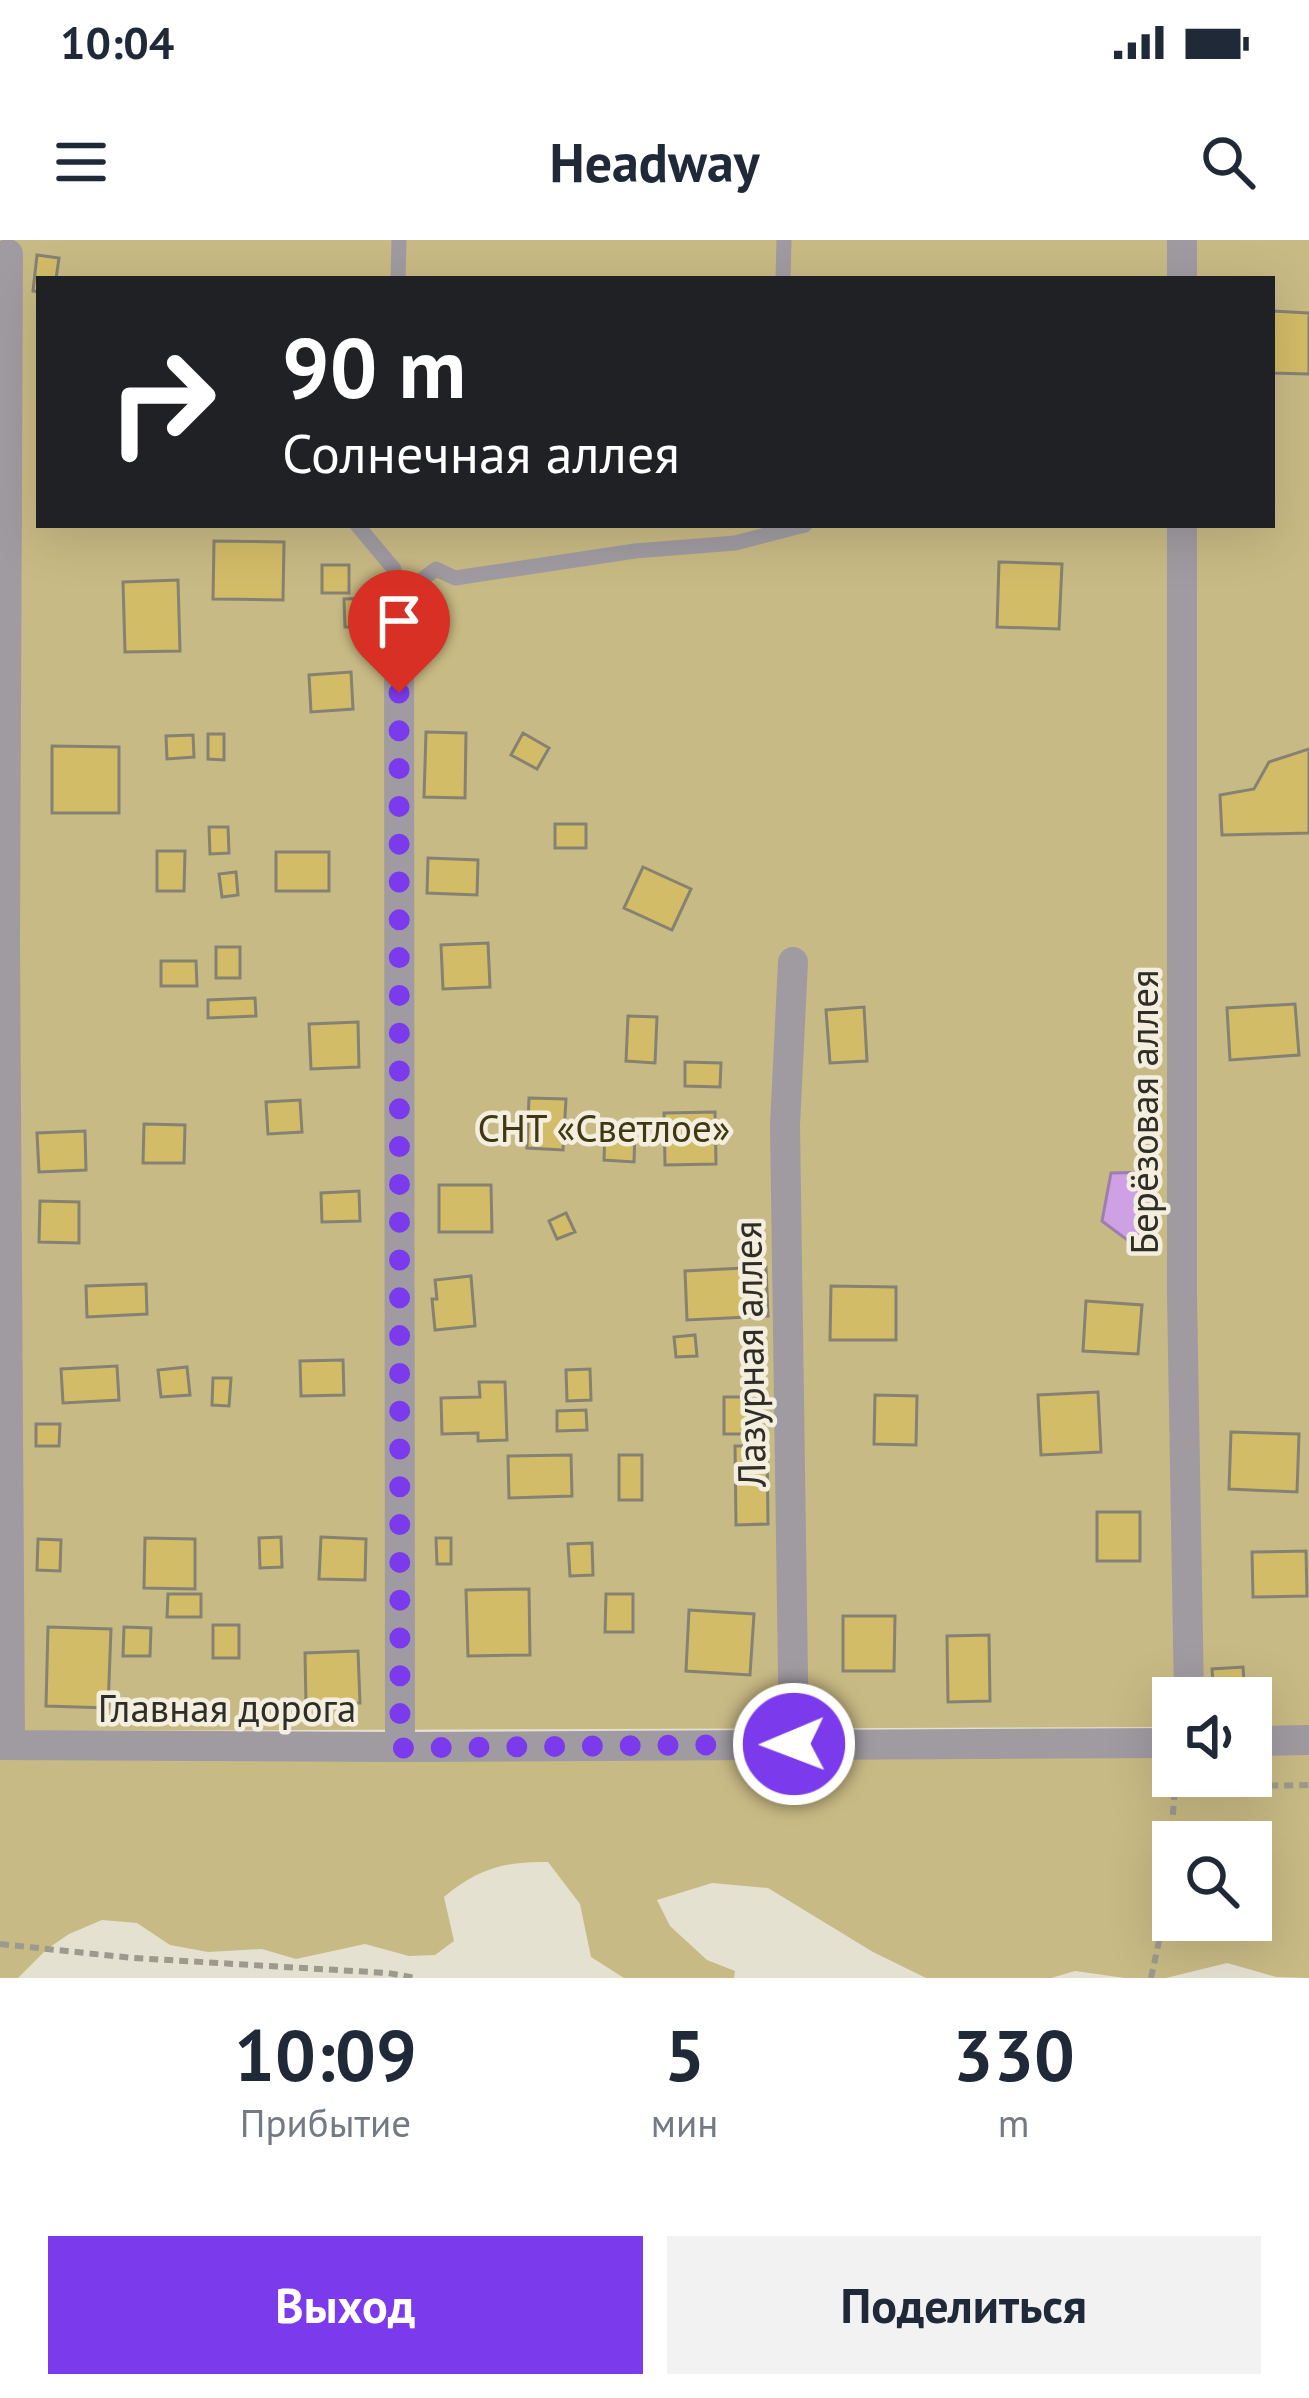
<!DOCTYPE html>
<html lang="ru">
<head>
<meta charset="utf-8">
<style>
  body { margin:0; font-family:"PT Sans",sans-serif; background:#f2f2f3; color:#1f2937; height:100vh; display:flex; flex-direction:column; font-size:45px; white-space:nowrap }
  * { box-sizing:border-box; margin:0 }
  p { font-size:39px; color:#747a83 }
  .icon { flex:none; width:66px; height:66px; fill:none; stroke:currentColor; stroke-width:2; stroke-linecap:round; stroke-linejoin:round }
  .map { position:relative; height:1738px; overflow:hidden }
  .sheet { display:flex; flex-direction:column; background:#fff; flex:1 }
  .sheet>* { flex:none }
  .banner { position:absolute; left:36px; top:36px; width:1239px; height:252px; border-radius:0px; box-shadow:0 12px 48px #0002; background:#202124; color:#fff; overflow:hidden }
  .fabs { position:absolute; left:1152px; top:1437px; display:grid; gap:24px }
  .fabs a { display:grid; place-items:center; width:120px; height:120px; border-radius:0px; background:#fff; box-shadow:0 12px 48px #0002; font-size:60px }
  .pin { position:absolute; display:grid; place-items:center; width:102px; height:102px; color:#fff; margin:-123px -51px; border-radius:50% 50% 50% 0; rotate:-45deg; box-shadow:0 0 12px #0007 }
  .pin .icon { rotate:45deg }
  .me { position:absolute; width:132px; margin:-66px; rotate:269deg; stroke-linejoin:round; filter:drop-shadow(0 0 9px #0008) }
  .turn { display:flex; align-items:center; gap:42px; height:252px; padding:0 48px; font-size:54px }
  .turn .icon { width:156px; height:156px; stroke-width:2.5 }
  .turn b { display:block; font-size:84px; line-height:102px }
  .eta { display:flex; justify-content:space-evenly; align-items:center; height:204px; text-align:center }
  .eta b { font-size:72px; font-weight:700; line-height:84px }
  .action { display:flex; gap:24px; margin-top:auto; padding:24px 48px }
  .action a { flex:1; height:138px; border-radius:0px; background:#7c3aed; color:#fff; font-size:48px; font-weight:700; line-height:138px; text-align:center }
  .action a+a { background:#f2f2f3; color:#1f2937 }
  .status { display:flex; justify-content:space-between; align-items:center; height:84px; padding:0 60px; background:#fff; direction:ltr }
  .status svg { height:33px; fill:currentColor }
  header { display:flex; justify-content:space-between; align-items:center; height:156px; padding:0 48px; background:#fff; font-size:54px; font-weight:700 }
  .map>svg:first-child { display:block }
</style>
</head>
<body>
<div class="status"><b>10:04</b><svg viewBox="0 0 49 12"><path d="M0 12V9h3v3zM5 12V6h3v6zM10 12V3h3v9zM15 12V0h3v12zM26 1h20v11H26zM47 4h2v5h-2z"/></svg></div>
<header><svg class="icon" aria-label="menu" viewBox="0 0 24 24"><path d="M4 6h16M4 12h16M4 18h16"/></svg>Headway<svg class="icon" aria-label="search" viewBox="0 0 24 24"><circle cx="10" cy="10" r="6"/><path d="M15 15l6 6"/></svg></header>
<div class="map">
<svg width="1309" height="1738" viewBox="0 0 1309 1738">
  <rect width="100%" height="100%" fill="#e5e1d1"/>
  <path fill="#c8ba84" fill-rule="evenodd" d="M 0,0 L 1309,0 L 1309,1486 L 1251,1486 L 1251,1458 L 1173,1458 L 1173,1487 L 0,1491 ZM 39,39 L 1272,39 L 1272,285 L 39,285 Z
    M 1173,1515 L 1173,1536 L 1251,1536 L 1251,1515 L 1309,1515 L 1309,1738 L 1276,1737 L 1227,1723 L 1166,1738 L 1125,1738 L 1075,1731 L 1051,1738 L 926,1738 L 873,1712 L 768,1648 L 712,1643 L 657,1660 L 670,1686 L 707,1720 L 735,1731 L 734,1738 L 624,1738 L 591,1717 L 580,1664 L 548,1622 C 505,1621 477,1629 444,1657 L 454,1701 L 435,1715 L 409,1716 L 365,1704 L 296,1719 L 262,1709 L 208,1712 L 170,1705 L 137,1683 L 102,1680 L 69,1694 L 47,1709 L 18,1738 L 0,1738 L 0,1519 ZM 1173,1602 L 1251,1602 L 1251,1680 L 1173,1680 Z"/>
  <path fill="#cea0e4" stroke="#9e7eab" stroke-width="3" d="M 1153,932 L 1154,999 L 1130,1002 L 1102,981 L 1111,933 Z"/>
  <path fill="#d2bc68" stroke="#868273" stroke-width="3" d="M 37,15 L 59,18 L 56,39 L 39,39 L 39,52 L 33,51 Z
    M 1272,71 L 1309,73 L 1309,134 L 1272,133 Z
    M 214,301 L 284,302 L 283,360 L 213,359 Z
    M 999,322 L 1062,324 L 1059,389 L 997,387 Z
    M 322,325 L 349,325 L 349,353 L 322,353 Z
    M 178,340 L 180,411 L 125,412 L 123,342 Z
    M 374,358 L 375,386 L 345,387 L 344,359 Z
    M 351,432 L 353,469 L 311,472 L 309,435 Z
    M 426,492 L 466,493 L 465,558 L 424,557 Z
    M 523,493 L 549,508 L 537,529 L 511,515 Z
    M 208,494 L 224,494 L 224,520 L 208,519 Z
    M 193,495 L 194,517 L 167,519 L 166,496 Z
    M 52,506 L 119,507 L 119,573 L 52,573 Z
    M 1309,509 L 1309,593 L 1222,595 L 1220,555 L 1254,549 L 1269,522 Z
    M 555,584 L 586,584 L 586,608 L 555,608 Z
    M 209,587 L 228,587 L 229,613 L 210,614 Z
    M 157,611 L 185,611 L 184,651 L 157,651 Z
    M 276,612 L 329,612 L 329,651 L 276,651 Z
    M 428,618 L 478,620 L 477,655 L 427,653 Z
    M 643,627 L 691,649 L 672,690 L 624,668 Z
    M 236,632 L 238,655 L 222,657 L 219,634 Z
    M 488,703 L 490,747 L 443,749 L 441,705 Z
    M 216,707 L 240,707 L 240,738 L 216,738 Z
    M 161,721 L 196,721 L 197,746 L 161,746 Z
    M 255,758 L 256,776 L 208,778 L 208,760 Z
    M 1295,764 L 1299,815 L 1230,820 L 1227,768 Z
    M 864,767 L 867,821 L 830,823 L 826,770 Z
    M 628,776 L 657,777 L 655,823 L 626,821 Z
    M 358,782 L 359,827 L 311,829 L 309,784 Z
    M 685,822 L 721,823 L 720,847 L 685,846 Z
    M 529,858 L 566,859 L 563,910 L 527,908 Z
    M 300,860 L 302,892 L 268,894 L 266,862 Z
    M 715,872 L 716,924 L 665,925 L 664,873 Z
    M 144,884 L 185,885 L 184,923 L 143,923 Z
    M 605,889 L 635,890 L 634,922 L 604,920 Z
    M 85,891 L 86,930 L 39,932 L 37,893 Z
    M 439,945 L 491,945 L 492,992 L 439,992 Z
    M 359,951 L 360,981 L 322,982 L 321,953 Z
    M 40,961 L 79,962 L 79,1003 L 39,1002 Z
    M 566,973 L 575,992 L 557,999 L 549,981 Z
    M 766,1027 L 768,1076 L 687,1080 L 685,1031 Z
    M 471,1036 L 475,1086 L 435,1090 L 432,1059 L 437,1059 L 435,1040 Z
    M 146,1044 L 147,1074 L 87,1077 L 86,1046 Z
    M 831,1046 L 896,1047 L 896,1100 L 830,1100 Z
    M 1086,1061 L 1142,1065 L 1138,1114 L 1083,1111 Z
    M 695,1095 L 697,1116 L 676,1117 L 674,1097 Z
    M 343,1120 L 344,1155 L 301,1156 L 300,1121 Z
    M 117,1126 L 119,1160 L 63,1163 L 61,1129 Z
    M 187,1127 L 190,1155 L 161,1157 L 158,1130 Z
    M 590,1129 L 591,1160 L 567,1161 L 566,1130 Z
    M 213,1138 L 231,1138 L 229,1166 L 212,1165 Z
    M 479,1142 L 505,1142 L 507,1200 L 478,1201 L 478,1193 L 442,1194 L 441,1158 L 480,1157 Z
    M 1098,1152 L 1101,1212 L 1041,1215 L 1038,1155 Z
    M 875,1155 L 917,1156 L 916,1205 L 874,1204 Z
    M 724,1157 L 756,1157 L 756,1194 L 724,1194 Z
    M 586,1170 L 587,1190 L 557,1191 L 557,1171 Z
    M 36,1184 L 60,1184 L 59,1206 L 36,1206 Z
    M 1231,1192 L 1299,1194 L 1297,1252 L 1229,1249 Z
    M 735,1206 L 767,1206 L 768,1284 L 736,1285 Z
    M 571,1215 L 572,1256 L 509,1258 L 508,1216 Z
    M 619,1215 L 642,1215 L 642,1260 L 619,1260 Z
    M 1097,1272 L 1140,1272 L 1140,1321 L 1097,1321 Z
    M 281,1297 L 282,1327 L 260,1328 L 259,1298 Z
    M 321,1297 L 366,1299 L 365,1340 L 319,1339 Z
    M 145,1298 L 195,1299 L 195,1349 L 144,1348 Z
    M 436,1298 L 451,1298 L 451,1324 L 437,1324 Z
    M 38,1299 L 61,1300 L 60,1331 L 37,1330 Z
    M 592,1303 L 593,1335 L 570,1336 L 568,1304 Z
    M 1306,1311 L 1307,1356 L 1253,1357 L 1252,1312 Z
    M 529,1349 L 530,1415 L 468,1416 L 466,1350 Z
    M 168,1354 L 201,1354 L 201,1377 L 167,1377 Z
    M 606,1354 L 633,1354 L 633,1392 L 605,1392 Z
    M 689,1370 L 754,1374 L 750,1435 L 686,1431 Z
    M 843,1376 L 895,1376 L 894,1431 L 843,1431 Z
    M 213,1385 L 239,1385 L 239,1418 L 213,1418 Z
    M 48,1387 L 111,1389 L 108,1468 L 46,1466 Z
    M 124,1387 L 151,1388 L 150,1416 L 123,1416 Z
    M 989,1395 L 990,1461 L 948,1462 L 947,1396 Z
    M 358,1411 L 360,1463 L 306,1464 L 305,1413 Z
    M 1243,1427 L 1245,1458 L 1214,1458 L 1212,1429 Z"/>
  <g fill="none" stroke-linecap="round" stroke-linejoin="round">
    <path stroke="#9c998d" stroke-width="6" stroke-dasharray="9 6" stroke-linecap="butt" d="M 1179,1536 L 1175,1546 L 1184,1547 L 1309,1545
      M 0,1704 L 133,1718 L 388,1733 L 416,1738
      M 1151,1738 L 1166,1669 L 1175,1546"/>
    <path stroke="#9f9ba1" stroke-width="15" d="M 398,39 L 399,0
      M 783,39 L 784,0
      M 357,285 L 394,329 L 399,357 L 436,329 L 455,338 L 635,311 L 735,303 L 805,285"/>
    <path stroke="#9f9ba1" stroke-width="30" d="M 1182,0 L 1182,39
      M 8,14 L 5,702 L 10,1505
      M 1182,285 L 1182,1055 L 1189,1458
      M 399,357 L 400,1507
      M 793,722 L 785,885 L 794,1504
      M 1251,1501 L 1309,1500
      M 0,1505 L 400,1507 L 1173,1503"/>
  </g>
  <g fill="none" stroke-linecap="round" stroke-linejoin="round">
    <path stroke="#7c3aed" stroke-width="21" stroke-dasharray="0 37.8" d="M 399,453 L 400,1508 L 794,1504"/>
  </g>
  <g text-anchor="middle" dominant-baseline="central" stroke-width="9" stroke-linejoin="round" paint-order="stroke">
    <g font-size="39" fill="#2e2d26" stroke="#f3eede">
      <text transform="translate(1143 872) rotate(-90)">Берёзовая аллея</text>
      <text transform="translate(749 1114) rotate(-91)">Лазурная аллея</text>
      <text x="227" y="1467">Главная дорога</text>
    </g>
    <g font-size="39" fill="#413713" stroke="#f3eede">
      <text x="604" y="887">СНТ «Светлое»</text>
    </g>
  </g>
</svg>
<div class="fabs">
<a><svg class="icon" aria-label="sound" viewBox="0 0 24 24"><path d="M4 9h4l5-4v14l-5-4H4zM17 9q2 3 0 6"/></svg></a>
<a><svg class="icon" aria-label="search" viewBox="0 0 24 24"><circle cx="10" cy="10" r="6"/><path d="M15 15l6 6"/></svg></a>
</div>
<div class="pin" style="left:399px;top:453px;background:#d93025"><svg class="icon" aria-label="arrive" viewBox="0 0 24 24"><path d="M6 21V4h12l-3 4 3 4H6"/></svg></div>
<svg class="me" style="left:794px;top:1504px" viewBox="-20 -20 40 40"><circle r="17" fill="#7c3aed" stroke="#fff" stroke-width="3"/><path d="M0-11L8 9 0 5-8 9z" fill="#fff"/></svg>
<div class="banner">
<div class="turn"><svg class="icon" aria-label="right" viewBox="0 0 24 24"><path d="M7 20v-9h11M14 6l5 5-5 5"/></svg><div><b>90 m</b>Солнечная аллея</div></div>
</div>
</div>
<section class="sheet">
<div class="eta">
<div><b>10:09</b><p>Прибытие</p></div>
<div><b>5</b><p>мин</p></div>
<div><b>330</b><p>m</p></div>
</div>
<div class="action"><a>Выход</a><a>Поделиться</a></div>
</section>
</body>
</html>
